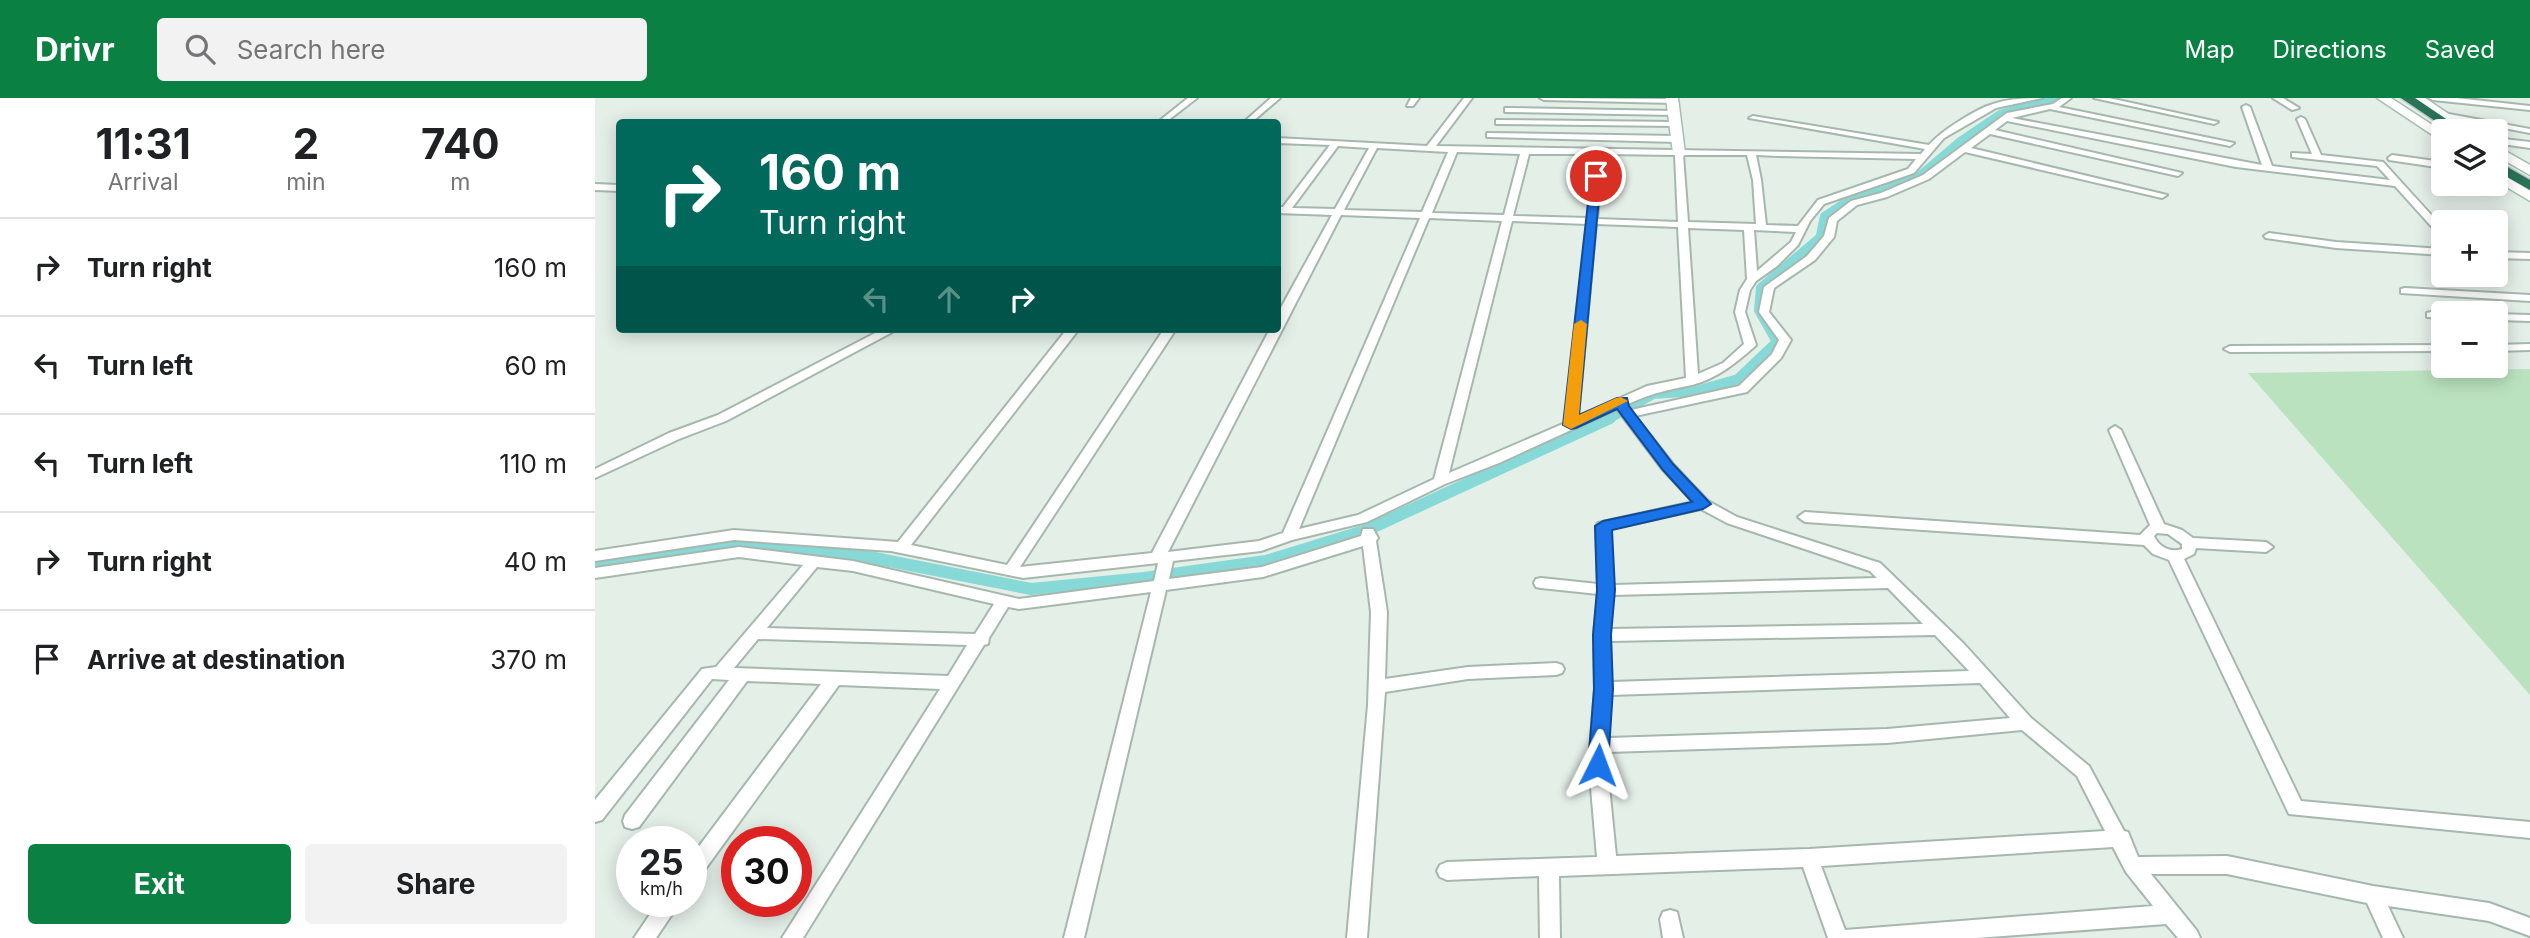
<!DOCTYPE html>
<html lang="en">
<head>
<meta charset="utf-8">
<style>
  body { margin:0; font-family:Inter,sans-serif; background:#f2f2f2; color:#202124; height:100vh; display:flex; flex-direction:column; font-size:26px; white-space:nowrap }
  * { box-sizing:border-box; margin:0 }
  p { font-size:23px; color:#757577 }
  .icon { flex:none; width:38px; height:38px; fill:none; stroke:currentColor; stroke-width:2; stroke-linecap:round; stroke-linejoin:round }
  .map { position:relative; flex:1; overflow:hidden }
  .panel { display:flex; flex-direction:column; background:#fff; width:595px }
  .panel>* { flex:none }
  .hud { position:absolute; left:21px; top:21px; width:665px; height:214px; border-radius:7px; box-shadow:0 4px 18px #0003; background:#00695c; color:#fff; overflow:hidden }
  .tools { position:absolute; left:1836px; top:21px; display:grid; gap:14px }
  .tools a { display:grid; place-items:center; width:77px; height:77px; border-radius:7px; background:#fff; box-shadow:0 4px 18px #0003; font-size:35px }
  .speed { position:absolute; left:21px; top:728px; display:flex; gap:14px; font-size:35px; font-weight:700; text-align:center }
  .speed>* { display:grid; place-content:center; width:91px; height:91px; border-radius:50%; background:#fff; box-shadow:0 4px 18px #0003; line-height:1 }
  .speed small { font-size:18px; font-weight:400 }
  .speed .limit { border:10px solid #d22; background:#fff; color:#111 }
  .pin { position:absolute; display:grid; place-items:center; width:60px; height:60px; color:#fff; margin:-30px; border:4px solid #fff; border-radius:50%; box-shadow:0 2px 7px #0007 }
  .me { position:absolute; width:77px; margin:-38px; rotate:3deg; stroke-linejoin:round; filter:drop-shadow(0 0 5px #0008) }
  .turn { display:flex; align-items:center; gap:24px; height:147px; padding:0 28px; font-size:32px }
  .turn .icon { width:91px; height:91px; stroke-width:2.5 }
  .turn b { display:block; font-size:49px; line-height:60px }
  .lanes { display:flex; align-items:center; height:66px; padding:0 28px; background:#0003; justify-content:center; gap:35px; direction:ltr }
  .lanes .off { opacity:.35 }
  .eta { display:flex; justify-content:space-evenly; align-items:center; height:119px; text-align:center }
  .eta b { font-size:42px; font-weight:700; line-height:49px }
  .button { display:flex; gap:14px; margin-top:auto; padding:14px 28px }
  .button a { flex:1; height:80px; border-radius:7px; background:#0b8043; color:#fff; font-size:28px; font-weight:700; line-height:80px; text-align:center }
  .button a+a { background:#f2f2f2; color:#202124 }
  ul { padding:0; list-style:none }
  li { display:flex; align-items:center; gap:21px; height:98px; padding:0 28px; border-top:2px solid #e0e0e0 }
  li div { flex:1 }
  li b { display:block; font-size:26px }
  li em { font-style:normal }
  header { display:flex; align-items:center; gap:42px; box-sizing:border-box; height:98px; padding:0 35px; background:#0b8043; color:#fff }
  header strong { font-size:33px }
  nav { display:flex; gap:38px; margin-inline-start:auto; font-size:24px }
  .search { width:490px; height:63px; background:#f2f2f2; display:flex; align-items:center; gap:18px; box-sizing:border-box; padding:0 24px; border-radius:7px; color:#757577; font-size:26px }
  main { display:flex; flex:1; min-height:0 }
  .map>svg:first-child { display:block }
</style>
</head>
<body>
<header>
<strong>Drivr</strong>
<div class="search"><svg class="icon" aria-label="search" viewBox="0 0 24 24"><circle cx="10" cy="10" r="6"/><path d="M15 15l6 6"/></svg>Search here</div>
<nav><a>Map</a><a>Directions</a><a>Saved</a></nav>
</header>
<main>
<section class="panel">
<div class="eta">
<div><b>11:31</b><p>Arrival</p></div>
<div><b>2</b><p>min</p></div>
<div><b>740</b><p>m</p></div>
</div>
<ul>
<li><svg class="icon" aria-label="right" viewBox="0 0 24 24"><path d="M7 20v-9h11M14 6l5 5-5 5"/></svg><div><b>Turn right</b></div><em>160 m</em></li>
<li><svg class="icon" aria-label="left" viewBox="0 0 24 24"><path d="M17 20v-9H6M10 6l-5 5 5 5"/></svg><div><b>Turn left</b></div><em>60 m</em></li>
<li><svg class="icon" aria-label="left" viewBox="0 0 24 24"><path d="M17 20v-9H6M10 6l-5 5 5 5"/></svg><div><b>Turn left</b></div><em>110 m</em></li>
<li><svg class="icon" aria-label="right" viewBox="0 0 24 24"><path d="M7 20v-9h11M14 6l5 5-5 5"/></svg><div><b>Turn right</b></div><em>40 m</em></li>
<li><svg class="icon" aria-label="arrive" viewBox="0 0 24 24"><path d="M6 21V4h12l-3 4 3 4H6"/></svg><div><b>Arrive at destination</b></div><em>370 m</em></li>
</ul>
<div class="button"><a>Exit</a><a>Share</a></div>
</section>
<div class="map">
<svg width="1935" height="840" viewBox="0 0 1935 840">
  <rect width="100%" height="100%" fill="#e4efe8"/>
  <path fill="#bbe2be" d="M 1935,271 L 1935,597 L 1653,275 Z"/>
  <g fill="none" stroke-linecap="round" stroke-linejoin="round">
    <path stroke="#87d9d8" stroke-width="8" d="M 1224,142 L 1229,118 L 1255,101 L 1288,92 L 1325,77 L 1365,43 L 1405,16 L 1459,0"/>
    <path stroke="#87d9d8" stroke-width="10" d="M 1011,322 L 1058,296 L 1101,293 L 1143,281 L 1182,244 L 1164,212 L 1166,190 L 1225,140"/>
    <path stroke="#87d9d8" stroke-width="12" d="M 0,468 L 125,446 L 264,457 L 436,491 L 549,480 L 671,463 L 772,432 L 1015,320"/>
    <g stroke="#a6b8ae" stroke-width="4">
      <path id="street" d="M 593,0 L 602,0 L 571,24 L 563,24 Z
        M 676,0 L 685,0 L 657,24 L 649,24 Z
        M 816,0 L 824,0 L 818,8 L 812,8 Z
        M 869,0 L 877,0 L 841,48 L 1326,56 L 1330,51 L 1154,20 L 1158,18 L 1334,47 C 1346,33 1381,11 1398,6 C 1413,1 1431,0 1447,0 L 1401,10 L 1349,40 L 1319,75 L 1229,106 L 1215,123 L 1203,147 L 1182,168 L 1161,183 L 1155,192 L 1150,214 L 1161,247 L 1159,249 C 1141,265 1121,281 1097,287 C 1073,292 1057,295 1033,306 L 1036,312 L 1144,288 L 1177,256 L 1184,242 L 1164,214 L 1169,189 L 1212,158 L 1229,138 L 1234,120 L 1256,103 L 1286,95 L 1328,77 L 1412,15 L 1458,6 L 1467,0 L 1476,0 L 1464,9 L 1639,45 L 1635,48 L 1455,11 L 1417,20 L 1667,67 L 1647,9 L 1651,7 L 1655,9 L 1677,68 L 1795,82 L 1782,68 L 1697,59 L 1697,55 L 1717,56 L 1702,21 L 1706,19 L 1710,21 L 1726,57 L 1788,64 L 1848,130 L 1848,139 L 1845,138 L 1800,88 L 1641,69 L 1412,23 L 1400,32 L 1587,75 L 1583,78 L 1395,36 L 1376,50 L 1572,97 L 1567,100 L 1370,54 L 1334,81 L 1292,99 L 1262,107 L 1242,123 L 1239,139 L 1220,162 L 1179,190 L 1174,214 L 1196,242 L 1186,260 L 1152,294 L 1040,318 L 1078,366 L 1113,403 L 1142,419 L 1285,465 L 1369,546 L 1436,620 L 1494,668 L 1529,733 L 1533,734 L 1543,759 L 1632,758 L 1778,788 L 1894,805 L 1935,820 L 1935,838 L 1894,823 L 1793,808 L 1808,840 L 1788,840 L 1772,805 L 1632,776 L 1556,776 L 1602,833 L 1605,840 L 1583,840 L 1571,826 L 1381,840 L 1233,840 L 1208,769 L 964,778 L 965,840 L 945,840 L 944,778 L 852,782 L 845,779 L 842,773 L 845,767 L 852,764 L 1002,759 L 994,667 L 1000,591 L 999,537 L 1003,496 L 946,490 L 941,489 L 939,485 L 941,481 L 946,480 L 1003,486 L 1001,428 L 1003,425 L 1098,404 L 1068,372 L 1022,311 L 904,365 L 850,386 L 772,424 L 697,442 L 666,453 L 578,463 L 574,481 L 667,469 L 766,438 L 768,431 L 778,431 L 783,440 L 781,443 L 792,514 L 790,581 L 873,569 L 961,565 L 967,567 L 969,571 L 967,575 L 961,577 L 873,581 L 790,594 L 772,840 L 752,840 L 773,607 L 776,514 L 768,448 L 668,479 L 571,492 L 489,840 L 469,840 L 556,494 L 424,511 L 413,509 L 394,540 L 393,546 L 389,547 L 208,840 L 187,840 L 345,591 L 244,587 L 103,781 L 96,784 L 96,759 L 226,586 L 152,583 L 44,729 L 37,731 L 30,729 L 28,723 L 30,717 L 134,582 L 117,581 L 7,722 L 0,724 L 0,702 L 107,571 L 121,569 L 208,467 L 144,459 L 0,480 L 0,470 L 144,449 L 258,463 L 424,501 L 559,483 L 563,465 L 428,480 L 296,453 L 139,442 L 0,463 L 0,453 L 139,432 L 303,444 L 472,231 L 484,231 L 316,447 L 412,467 L 569,231 L 581,231 L 425,469 L 557,455 L 675,231 L 682,231 L 682,217 L 737,117 L 682,115 L 682,109 L 688,109 L 735,47 L 682,45 L 682,40 L 832,48 ZM 743,48 L 774,50 L 740,111 L 697,110 ZM 782,50 L 853,54 L 827,114 L 749,112 ZM 862,54 L 925,56 L 909,117 L 837,115 ZM 934,56 L 1000,56 L 993,120 L 918,118 ZM 1008,56 L 1080,57 L 1083,124 L 1002,121 ZM 1088,57 L 1152,57 L 1158,82 L 1161,126 L 1093,124 ZM 1161,57 L 1183,58 L 1321,61 L 1313,71 L 1223,102 L 1203,128 L 1171,127 L 1166,82 ZM 746,117 L 825,120 L 688,435 L 664,443 L 573,454 ZM 834,120 L 907,123 L 839,381 L 763,417 L 704,431 ZM 917,123 L 992,126 L 970,325 L 854,375 ZM 1001,126 L 1083,129 L 1091,280 L 1052,288 L 983,319 ZM 1093,130 L 1149,132 L 1152,181 L 1145,192 L 1140,214 L 1149,246 L 1128,265 L 1103,276 ZM 1159,132 L 1201,134 L 1196,144 L 1162,173 ZM 1106,411 L 1132,425 L 1275,473 L 1282,480 L 1018,487 L 1015,431 ZM 222,469 L 258,473 L 399,506 L 380,536 L 172,530 ZM 1293,490 L 1328,526 L 1015,531 L 1018,497 ZM 1340,537 L 1374,573 L 1016,584 L 1015,543 ZM 163,541 L 372,547 L 353,578 L 139,570 ZM 1385,585 L 1415,620 L 1292,631 L 1013,640 L 1016,597 ZM 1427,632 L 1482,678 L 1510,733 L 1214,751 L 1021,758 L 1012,667 L 1013,654 L 1292,645 ZM 1518,749 L 1531,774 L 1558,808 L 1250,832 L 1226,768 Z
        M 945,0 L 1078,1 L 1082,3 L 1078,5 L 949,2 Z
        M 1499,0 L 1514,0 L 1623,24 L 1619,26 Z
        M 1678,0 L 1688,0 L 1704,10 L 1697,12 Z
        M 1834,0 L 1861,0 L 1935,8 L 1935,12 L 1838,2 Z
        M 913,10 L 1079,13 L 1083,15 L 1079,17 L 910,14 L 910,10 Z
        M 1843,14 L 1935,31 L 1935,35 L 1846,18 L 1843,18 Z
        M 904,22 L 1080,24 L 1084,26 L 1080,28 L 901,26 L 901,22 Z
        M 892,35 L 1082,38 L 1086,41 L 1082,44 L 895,39 L 892,39 Z
        M 1900,40 L 1935,44 L 1935,50 L 1900,45 Z
        M 1797,57 L 1848,64 L 1848,70 L 1794,62 L 1793,60 Z
        M 0,86 L 24,87 L 24,93 L 0,92 Z
        M 1674,135 L 1741,144 L 1848,151 L 1848,157 L 1741,150 L 1671,140 L 1669,138 Z
        M 1900,154 L 1935,155 L 1935,161 L 1900,160 Z
        M 1810,190 L 1935,197 L 1935,203 L 1806,195 L 1806,191 Z
        M 1836,214 L 1852,215 L 1848,215 L 1848,220 L 1832,219 L 1832,215 Z
        M 1900,216 L 1935,217 L 1935,223 L 1900,222 Z
        M 288,231 L 303,231 L 131,323 L 84,341 L 0,380 L 0,371 L 74,335 L 123,317 Z
        M 1935,246 L 1935,252 L 1900,253 L 1900,247 Z
        M 1848,247 L 1848,253 L 1635,254 L 1629,251 L 1635,248 Z
        M 1520,328 L 1526,332 L 1569,426 L 1587,432 L 1598,440 L 1671,444 L 1678,449 L 1671,454 L 1601,450 L 1599,456 L 1589,461 L 1706,703 L 1935,724 L 1935,740 L 1694,716 L 1574,462 L 1558,456 L 1549,447 L 1210,424 L 1203,419 L 1210,414 L 1545,437 L 1555,427 L 1514,332 ZM 1562,435 L 1573,436 L 1587,446 L 1587,451 C 1575,455 1564,449 1559,438 Z
        M 64,803 L 86,803 L 61,840 L 39,840 Z
        M 1075,812 L 1082,814 L 1088,840 L 1068,840 L 1065,821 L 1068,814 Z"/>
    </g>
    <g stroke="#a4bfb1" stroke-width="3">
      <path id="secondary" d="M 1071,0 L 1083,0 L 1090,55 L 1089,58 L 1084,59 L 1078,55 Z
        M 1782,0 L 1796,0 L 1848,34 L 1848,44 Z
        M 1816,0 L 1830,0 L 1879,33 L 1865,33 Z
        M 1900,47 L 1935,67 L 1935,77 L 1900,57 Z
        M 1900,72 L 1935,93 L 1935,103 L 1900,82 Z"/>
    </g>
    <g stroke="#c1cac6" stroke-width="3">
      <path id="highway" d="M 1806,0 L 1820,0 L 1869,33 L 1855,33 Z
        M 1900,62 L 1935,82 L 1935,92 L 1900,72 Z"/>
    </g>
    <use href="#street" fill="#fff" fill-rule="evenodd"/>
    <use href="#secondary" fill="#fff" fill-rule="evenodd"/>
    <use href="#highway" fill="#297357" fill-rule="evenodd"/>
  </g>
  <path fill="#1a73e8" stroke="#114b97" stroke-width="2" d="M 1001,75 L 1006,78 L 984,317 L 1022,300 L 1032,300 L 1034,308 L 1078,366 L 1116,406 L 1108,411 L 1017,432 L 1020,492 L 1016,537 L 1018,591 L 1013,667 L 1010,673 L 1003,675 L 996,673 L 993,667 L 999,591 L 998,537 L 1002,492 L 1000,428 L 1008,423 L 1097,404 L 1068,372 L 1022,311 L 981,330 L 976,331 L 968,327 L 996,78 Z"/>
  <path fill="#f59e0b" d="M 986,222 L 992,226 L 984,317 L 1021,300 L 1026,299 L 1033,303 L 976,331 L 968,327 L 979,226 Z"/>
</svg>
<div class="tools">
<a><svg class="icon" aria-label="layers" viewBox="0 0 24 24"><path d="M12 4l9 5-9 5-9-5zM3 14l9 5 9-5"/></svg></a>
<a>+</a>
<a>−</a>
</div>
<div class="speed"><div>25<small>km/h</small></div><div class="limit">30</div></div>
<div class="pin" style="left:1001px;top:78px;background:#d93025"><svg class="icon" aria-label="arrive" viewBox="0 0 24 24"><path d="M6 21V4h12l-3 4 3 4H6"/></svg></div>
<svg class="me" style="left:1003px;top:667px" viewBox="-20 -20 40 40"><path d="M0-17L14 15 0 8-14 15z" fill="#1a73e8" stroke="#fff" stroke-width="4"/></svg>
<div class="hud">
<div class="turn"><svg class="icon" aria-label="right" viewBox="0 0 24 24"><path d="M7 20v-9h11M14 6l5 5-5 5"/></svg><div><b>160 m</b>Turn right</div></div>
<div class="lanes"><svg class="icon off" aria-label="left" viewBox="0 0 24 24"><path d="M17 20v-9H6M10 6l-5 5 5 5"/></svg><svg class="icon off" aria-label="ahead" viewBox="0 0 24 24"><path d="M12 20V5M6 11l6-6 6 6"/></svg><svg class="icon" aria-label="right" viewBox="0 0 24 24"><path d="M7 20v-9h11M14 6l5 5-5 5"/></svg></div>
</div>
</div>
</main>
</body>
</html>
